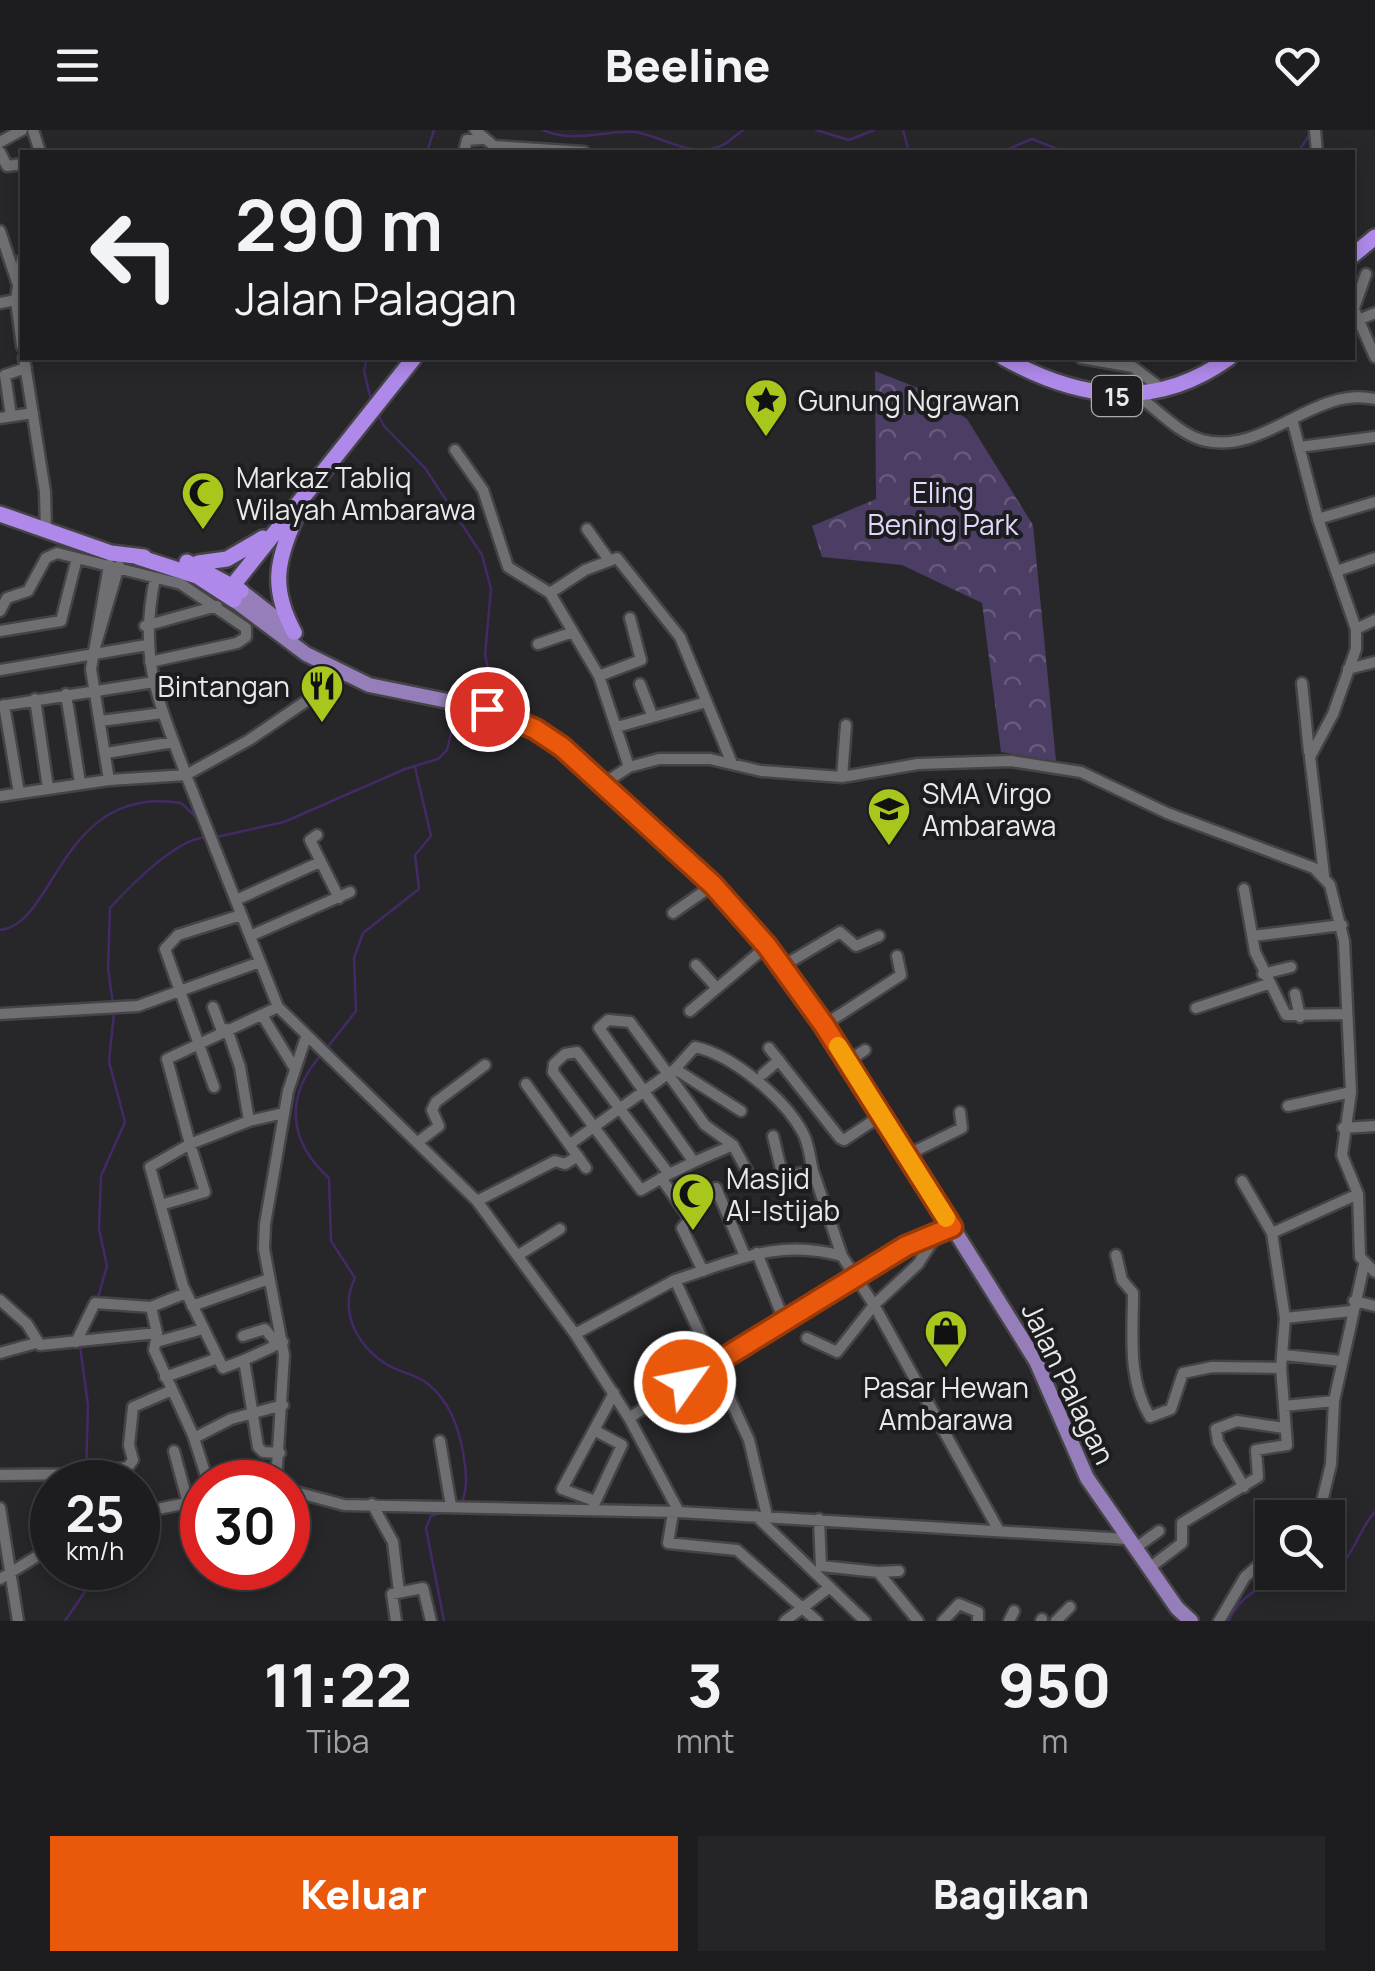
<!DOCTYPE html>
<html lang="id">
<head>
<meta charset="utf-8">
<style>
  body { margin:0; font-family:Manrope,sans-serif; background:#252528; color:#f1f3f6; height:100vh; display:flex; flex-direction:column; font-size:38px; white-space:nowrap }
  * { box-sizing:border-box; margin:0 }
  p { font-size:32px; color:#a0a1a4 }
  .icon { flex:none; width:55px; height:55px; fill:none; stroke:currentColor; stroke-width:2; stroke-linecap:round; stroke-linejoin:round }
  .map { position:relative; height:1491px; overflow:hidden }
  .drawer { display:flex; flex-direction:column; background:#1d1c1f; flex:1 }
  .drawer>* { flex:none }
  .banner { position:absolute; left:20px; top:20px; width:1335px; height:210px; border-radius:0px; box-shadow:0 5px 15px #0003,0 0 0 2px #3b3a3d; background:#1d1c1f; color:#f1f3f6; overflow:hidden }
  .controls { position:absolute; left:1255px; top:1370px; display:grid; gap:20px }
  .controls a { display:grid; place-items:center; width:90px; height:90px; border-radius:0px; background:#1d1c1f; box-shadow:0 5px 15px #0003,0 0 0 2px #3b3a3d; font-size:50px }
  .speed { position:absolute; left:30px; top:1330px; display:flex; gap:20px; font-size:50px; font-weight:700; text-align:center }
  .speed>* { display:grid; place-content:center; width:130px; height:130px; border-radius:50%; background:#1d1c1f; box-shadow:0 5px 15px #0003,0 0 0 2px #3b3a3d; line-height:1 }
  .speed small { font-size:25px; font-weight:400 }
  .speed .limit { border:15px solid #d22; background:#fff; color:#111 }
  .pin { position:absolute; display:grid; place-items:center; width:85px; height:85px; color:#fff; margin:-42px; border:5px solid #fff; border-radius:50%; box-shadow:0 2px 10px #0007 }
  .me { position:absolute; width:110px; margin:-55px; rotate:57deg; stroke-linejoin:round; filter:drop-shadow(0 0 8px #0008) }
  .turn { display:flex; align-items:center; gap:35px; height:210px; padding:0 50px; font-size:45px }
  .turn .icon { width:130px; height:130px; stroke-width:2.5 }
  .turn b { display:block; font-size:70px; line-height:85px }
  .eta { display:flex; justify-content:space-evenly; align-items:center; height:170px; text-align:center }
  .eta b { font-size:60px; font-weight:800; line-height:70px }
  .primary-button { display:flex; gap:20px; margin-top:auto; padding:20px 50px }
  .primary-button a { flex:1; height:115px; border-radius:0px; background:#ea580c; color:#fff; font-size:40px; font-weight:800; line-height:115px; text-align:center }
  .primary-button a+a { background:#252528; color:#f1f3f6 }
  header { display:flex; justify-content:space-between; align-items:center; height:130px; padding:0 50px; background:#1d1c1f; font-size:45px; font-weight:800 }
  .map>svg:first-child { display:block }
</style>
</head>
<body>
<header><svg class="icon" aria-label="menu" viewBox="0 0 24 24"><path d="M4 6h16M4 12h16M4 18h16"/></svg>Beeline<svg class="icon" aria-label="heart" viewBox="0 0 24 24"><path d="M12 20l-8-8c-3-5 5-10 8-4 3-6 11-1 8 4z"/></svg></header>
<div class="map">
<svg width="1375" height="1491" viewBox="0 0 1375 1491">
  <defs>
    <pattern id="park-crowns" width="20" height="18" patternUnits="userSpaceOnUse" patternTransform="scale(2.5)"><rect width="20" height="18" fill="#4c3d64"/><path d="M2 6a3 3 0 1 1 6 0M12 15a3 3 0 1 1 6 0" fill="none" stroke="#66597a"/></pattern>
  </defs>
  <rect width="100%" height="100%" fill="#272629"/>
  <path fill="url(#park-crowns)" d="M 875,241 L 923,260 L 967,289 L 1033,395 L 1056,631 L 1001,622 L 982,473 L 902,435 L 822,427 L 812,396 L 876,369 Z"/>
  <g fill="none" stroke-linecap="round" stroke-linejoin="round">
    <path stroke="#432a66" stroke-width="2.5" d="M 543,0 C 574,14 604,0 635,2 C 661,6 682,23 710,19 C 725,17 732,8 743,0
      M 816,0 L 849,10 L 874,0
      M 903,0 L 909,22
      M 427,22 L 434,0
      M 1001,22 L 1032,9 L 1065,22
      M 1298,22 L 1310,4
      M 367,228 L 364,241 L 371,270
      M 377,282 L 384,296 L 425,338 L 482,425 L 491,459 L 485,525 L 496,575
      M 216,707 L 284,692 L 405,639 L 438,629 L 447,620 L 454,592 L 492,591 L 493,587
      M 0,800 C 56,795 60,654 181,673 L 196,687 L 204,706
      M 113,874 L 108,838 L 110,778 C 131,755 178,707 208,707
      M 327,918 L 356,881 L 354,828 L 363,803 L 419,759 L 415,725 L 431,706 L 415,637
      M 322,924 C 284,966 288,1011 329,1048 L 331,1111 L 355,1148 C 338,1182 358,1216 386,1234 C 400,1243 416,1244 428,1254 C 450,1272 458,1296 463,1322 C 466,1343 469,1354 461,1375
      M 97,1171 L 107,1136 L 99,1099 L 101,1046 L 125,992 L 109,932 L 114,882
      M 80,1216 L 88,1275 L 86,1341
      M 442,1382 L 431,1386 L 426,1398 L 444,1491
      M 1328,1441 C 1353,1435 1357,1400 1375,1382
      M 65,1491 L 91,1453 L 88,1438
      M 1229,1491 C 1243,1457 1280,1448 1312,1442"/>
    <g stroke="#444345" stroke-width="15">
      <path id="minor" d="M 33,0 L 40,22
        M 475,0 L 494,16 L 584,22
        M 1315,0 L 1317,22
        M 0,12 L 22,0
        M 0,22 L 7,36 L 22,34
        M 464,22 L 467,10 L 482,9
        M 0,101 L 17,152
        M 22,130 L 16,170 L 22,216
        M 0,173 L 16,170
        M 1352,175 L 1375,227
        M 1354,178 L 1366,144
        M 1358,190 L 1375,183
        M 24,228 L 45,362 L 46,402
        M 1081,228 L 1133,237 L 1162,259
        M 1137,265 C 1157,279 1178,303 1202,310 C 1264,327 1314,255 1375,269
        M 11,286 L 5,245 L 26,238
        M 0,288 L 33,283
        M 1292,289 L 1318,389 L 1356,499 L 1356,519 L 1333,584 L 1310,627 L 1324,745
        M 1300,317 L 1375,307
        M 455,320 L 483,360 L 508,437 L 550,463
        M 1318,389 L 1375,372
        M 587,399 L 609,430
        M 1337,441 L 1375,428
        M 0,481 L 7,468 L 28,461 L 46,428 L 57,423 L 181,454 L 246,498 L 246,507 L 237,513 L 150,532
        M 145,496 L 217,476
        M 1356,499 L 1375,490
        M 0,501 L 61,491 L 77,428
        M 538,514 L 573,502
        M 93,524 L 119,436
        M 1348,539 L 1375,532
        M 0,540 L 147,515
        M 346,544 L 249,610 L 186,645 L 278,877 L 477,1071 L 575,1204
        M 599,546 L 641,530 L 630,488
        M 1302,553 L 1309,622
        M 640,554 L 652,585
        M 66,564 L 80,653
        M 35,569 L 48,658
        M 4,575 L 19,663
        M 0,576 L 154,552
        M 100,591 L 163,583
        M 617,597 L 703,573
        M 106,623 L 174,612
        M 629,637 L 599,546 L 550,463 L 585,440 L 617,428 L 680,507 L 731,631
        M 842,647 L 846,595
        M 109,650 L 186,645 C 158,569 138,530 155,448
        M 603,654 L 629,637 L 659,629 L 710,629 L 761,641 L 842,647 L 918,634 L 1011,631 L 1081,642 L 1167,683 L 1314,738 L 1330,755 L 1344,811 L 1351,962 L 1342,1025 L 1358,1064 L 1360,1127 L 1375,1142
        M 0,666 L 109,650 L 91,539 L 109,435
        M 317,705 L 310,710 L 339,768
        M 1244,759 L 1255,822 L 1286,885 L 1347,884
        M 236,770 L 320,732
        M 673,783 L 713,755
        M 250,806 L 350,762
        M 1253,806 L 1342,795
        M 696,835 L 715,856
        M 783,836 L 840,802 L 856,816 L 879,806
        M 1263,844 L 1291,837
        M 1295,864 L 1300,887
        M 213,877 L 222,901
        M 1196,878 L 1268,854
        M 690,881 L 767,816
        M 0,884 L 138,876 L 260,832
        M 262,885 L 295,939
        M 824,895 L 901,845 L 897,826
        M 769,918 L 840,1008 L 844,1010 L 882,985
        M 848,931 L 865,920
        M 675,939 L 695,917 C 733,925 785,969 803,1003 C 809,1014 810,1029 813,1041
        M 763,944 L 779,930
        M 526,954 L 586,1038
        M 214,957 L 165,819 L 178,805 L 241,785
        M 1288,976 L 1351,962
        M 249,991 L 284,983
        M 1343,998 L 1375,996
        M 773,1006 L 783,1047
        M 418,1012 L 439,996 L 432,980 L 436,972 L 485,935
        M 570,1014 L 668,944 L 705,995 L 733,1015 L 753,1052 L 813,1041 L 842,1126 L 874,1175 L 998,1399
        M 733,1015 L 694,1032 L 599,898 L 608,890 L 630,892 L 668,944 L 675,939 L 741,981
        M 907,1025 L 962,998 L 960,982
        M 669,1044 L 641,1060 L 553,942 L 554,934 L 565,924 L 577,922 L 669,1044 L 694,1032
        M 661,1048 L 690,1089 L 682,1098 L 703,1141
        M 1242,1051 L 1272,1103 L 1285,1188
        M 681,1070 L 716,1058 L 745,1126
        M 477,1071 L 555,1031 L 565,1034 L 578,1026
        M 164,1074 L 205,1062 L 190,1014 L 249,991 L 240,937 L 227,899
        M 1272,1103 L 1358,1064
        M 757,1123 L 783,1188
        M 520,1124 L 560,1099
        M 1116,1125 L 1122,1150 L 1133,1163 C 1133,1204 1127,1249 1150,1287 L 1171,1279 L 1183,1243 L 1212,1237 L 1281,1238
        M 186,1163 L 151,1177 L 157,1203 L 154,1220 L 193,1305 L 208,1352
        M 0,1170 L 27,1194 L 40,1215 L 157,1203
        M 1354,1171 L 1375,1176
        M 192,1176 L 269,1149
        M 243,1206 L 265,1199 L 278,1215
        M 807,1208 L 837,1222 L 874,1175 L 918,1134 L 936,1106
        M 76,1212 L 95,1173 L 151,1177
        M 156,1212 L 203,1199
        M 0,1223 L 36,1213
        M 1284,1225 L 1342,1231
        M 244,1230 L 223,1238 L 183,1156 L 150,1037 L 190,1014 L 167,929 L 278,877
        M 165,1247 L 218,1228
        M 1334,1271 L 1284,1276 L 1281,1238 L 1285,1188 L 1351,1181
        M 629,1288 L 575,1204 L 675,1150
        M 594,1300 L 562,1359 L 595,1371
        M 194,1308 L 231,1289 L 283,1275
        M 440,1311 L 451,1376
        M 174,1321 L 188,1373
        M 280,1323 L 263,1322 L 258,1317 L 244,1230 L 283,1212
        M 0,1345 L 90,1344 L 128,1337 L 133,1330 L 129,1315 L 133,1277 L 170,1261
        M 276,1352 L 284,1225 L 264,1119 L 265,1094 L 288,961 L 306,907
        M 1244,1357 L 1218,1312 L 1216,1299 L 1237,1291 L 1284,1298
        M 288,1360 L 344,1375 L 679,1382 L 1127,1409
        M 372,1374 L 393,1412 L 399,1462
        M 0,1378 L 18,1491
        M 592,1379 L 622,1315 L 594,1300 L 614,1263
        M 679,1382 L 629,1288 L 783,1188 L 906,1116 L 952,1097
        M 138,1383 L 202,1370
        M 673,1383 L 668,1413 L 737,1420 L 817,1491
        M 756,1386 L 865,1491
        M 767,1386 L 749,1310 L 675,1150 C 735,1131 778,1108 842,1126
        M 1318,1388 L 1331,1334 L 1334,1271 L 1364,1135
        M 819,1389 L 821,1436 L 878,1442 L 918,1491
        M 1134,1419 L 1159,1401
        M 1148,1439 L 1182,1413 L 1182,1393 L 1258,1347 L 1256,1320 L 1287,1315 L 1284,1276
        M 878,1442 L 899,1441
        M 0,1449 L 52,1417
        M 396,1491 L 392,1464 L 423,1458 L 431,1491
        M 785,1491 L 830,1457
        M 943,1491 L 959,1474 L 978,1482 L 978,1491
        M 1009,1491 L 1014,1481
        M 1041,1491 L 1042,1489
        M 1056,1491 L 1070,1477
        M 1219,1491 L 1245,1447 L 1272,1423"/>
    </g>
    <g stroke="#444345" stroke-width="19">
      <path id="major" d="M 241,461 L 295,503
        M 234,470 L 306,524 L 369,555 L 487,579 L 535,599 L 603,654 L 728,771 L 783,836 L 895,1005 L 1036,1231 L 1087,1348 L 1177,1478 L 1191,1491"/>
    </g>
    <g stroke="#444345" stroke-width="20">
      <path id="highway" d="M 1352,126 L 1375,107
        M 1004,228 C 1080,270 1155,281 1229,228
        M 0,384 L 111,423 L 144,427
        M 138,427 L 197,446 L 234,470
        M 187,432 L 241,461
        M 198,433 L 227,429 L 263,408
        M 226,464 L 414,228
        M 294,502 C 271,459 276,432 295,389"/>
    </g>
    <use href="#minor" stroke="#6f6e72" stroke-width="10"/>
    <use href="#major" stroke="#957eb9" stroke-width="14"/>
    <use href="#highway" stroke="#ae89e9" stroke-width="15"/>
  </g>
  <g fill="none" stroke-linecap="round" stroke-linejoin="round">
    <g stroke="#983908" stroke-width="25">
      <path id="route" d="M 487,579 L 535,599 L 562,617 L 713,755 L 767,816 L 824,895 L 952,1097 L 906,1116 L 685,1252"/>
    </g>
    <use href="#route" stroke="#ea580c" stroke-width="18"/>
    <path stroke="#f59e0b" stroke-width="18" d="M 838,916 L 946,1088"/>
  </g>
  <defs>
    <g id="sight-pin" transform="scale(2.25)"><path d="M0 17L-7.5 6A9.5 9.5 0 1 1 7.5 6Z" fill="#a8c71c" stroke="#1d1c1f"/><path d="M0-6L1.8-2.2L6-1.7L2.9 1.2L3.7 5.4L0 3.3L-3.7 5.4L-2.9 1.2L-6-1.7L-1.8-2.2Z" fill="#111"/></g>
    <g id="mosque-pin" transform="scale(2.25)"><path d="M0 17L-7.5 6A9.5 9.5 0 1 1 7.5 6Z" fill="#a8c71c" stroke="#1d1c1f"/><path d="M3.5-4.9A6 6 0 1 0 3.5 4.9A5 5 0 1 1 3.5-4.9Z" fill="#111"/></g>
    <g id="restaurant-pin" transform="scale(2.25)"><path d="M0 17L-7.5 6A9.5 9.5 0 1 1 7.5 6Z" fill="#a8c71c" stroke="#1d1c1f"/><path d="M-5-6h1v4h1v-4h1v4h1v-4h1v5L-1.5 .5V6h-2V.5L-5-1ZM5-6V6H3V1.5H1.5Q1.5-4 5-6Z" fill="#111"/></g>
    <g id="school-pin" transform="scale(2.25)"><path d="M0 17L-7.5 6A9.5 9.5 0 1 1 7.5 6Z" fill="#a8c71c" stroke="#1d1c1f"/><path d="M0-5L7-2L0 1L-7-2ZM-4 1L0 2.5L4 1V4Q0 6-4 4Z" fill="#111"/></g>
    <g id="shop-pin" transform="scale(2.25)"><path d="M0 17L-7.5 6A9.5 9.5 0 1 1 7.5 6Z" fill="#a8c71c" stroke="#1d1c1f"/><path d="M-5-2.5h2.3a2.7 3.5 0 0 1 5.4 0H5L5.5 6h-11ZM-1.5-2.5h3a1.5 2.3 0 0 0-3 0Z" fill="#111"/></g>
  </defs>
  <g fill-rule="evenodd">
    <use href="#sight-pin" x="766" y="270"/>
    <use href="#mosque-pin" x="203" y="363"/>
    <use href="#restaurant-pin" x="322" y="556"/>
    <use href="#school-pin" x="889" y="679"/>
    <use href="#mosque-pin" x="693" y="1064"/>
    <use href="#shop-pin" x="946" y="1201"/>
  </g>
  <g text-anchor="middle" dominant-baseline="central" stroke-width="8" stroke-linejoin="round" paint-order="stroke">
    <rect fill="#1d1c1f" stroke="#acabad" stroke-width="2.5" x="1092" y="246" width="50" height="40" rx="8"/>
    <g font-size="25" font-weight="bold" fill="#e9e8ea">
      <text x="1117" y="266">15</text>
    </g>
    <g font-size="28" fill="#e9e8ea" stroke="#1d1c1f" text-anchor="start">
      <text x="798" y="270">Gunung Ngrawan</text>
      <text x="236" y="347">Markaz Tabliq<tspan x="236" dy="32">Wilayah Ambarawa</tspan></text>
      <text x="290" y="556" text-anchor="end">Bintangan</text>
      <text x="922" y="663">SMA Virgo<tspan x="922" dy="32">Ambarawa</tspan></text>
      <text x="726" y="1048">Masjid<tspan x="726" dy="32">Al-Istijab</tspan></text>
      <text x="946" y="1257" text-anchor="middle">Pasar Hewan<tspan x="946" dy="32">Ambarawa</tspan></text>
    </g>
    <g font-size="28" fill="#e3d6fc" stroke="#1d1c1f">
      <text x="943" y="362">Eling<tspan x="943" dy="32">Bening Park</tspan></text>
    </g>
    <g font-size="28" fill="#e9e8ea" stroke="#1d1c1f">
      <text transform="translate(1069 1253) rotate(64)">Jalan Palagan</text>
    </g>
  </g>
</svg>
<div class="controls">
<a><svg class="icon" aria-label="search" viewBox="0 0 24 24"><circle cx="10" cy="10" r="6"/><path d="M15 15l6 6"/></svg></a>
</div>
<div class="speed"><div>25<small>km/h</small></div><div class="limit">30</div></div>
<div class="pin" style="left:487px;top:579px;background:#d93025"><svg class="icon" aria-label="arrive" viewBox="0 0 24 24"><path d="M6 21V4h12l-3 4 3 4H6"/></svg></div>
<svg class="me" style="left:685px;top:1252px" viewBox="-20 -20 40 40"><circle r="17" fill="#ea580c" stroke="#fff" stroke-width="3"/><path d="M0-11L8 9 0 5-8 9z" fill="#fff"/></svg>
<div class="banner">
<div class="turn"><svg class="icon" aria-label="left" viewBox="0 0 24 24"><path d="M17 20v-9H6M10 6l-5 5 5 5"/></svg><div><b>290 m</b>Jalan Palagan</div></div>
</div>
</div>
<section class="drawer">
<div class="eta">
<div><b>11:22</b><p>Tiba</p></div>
<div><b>3</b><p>mnt</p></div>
<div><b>950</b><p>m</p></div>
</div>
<div class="primary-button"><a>Keluar</a><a>Bagikan</a></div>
</section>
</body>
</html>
